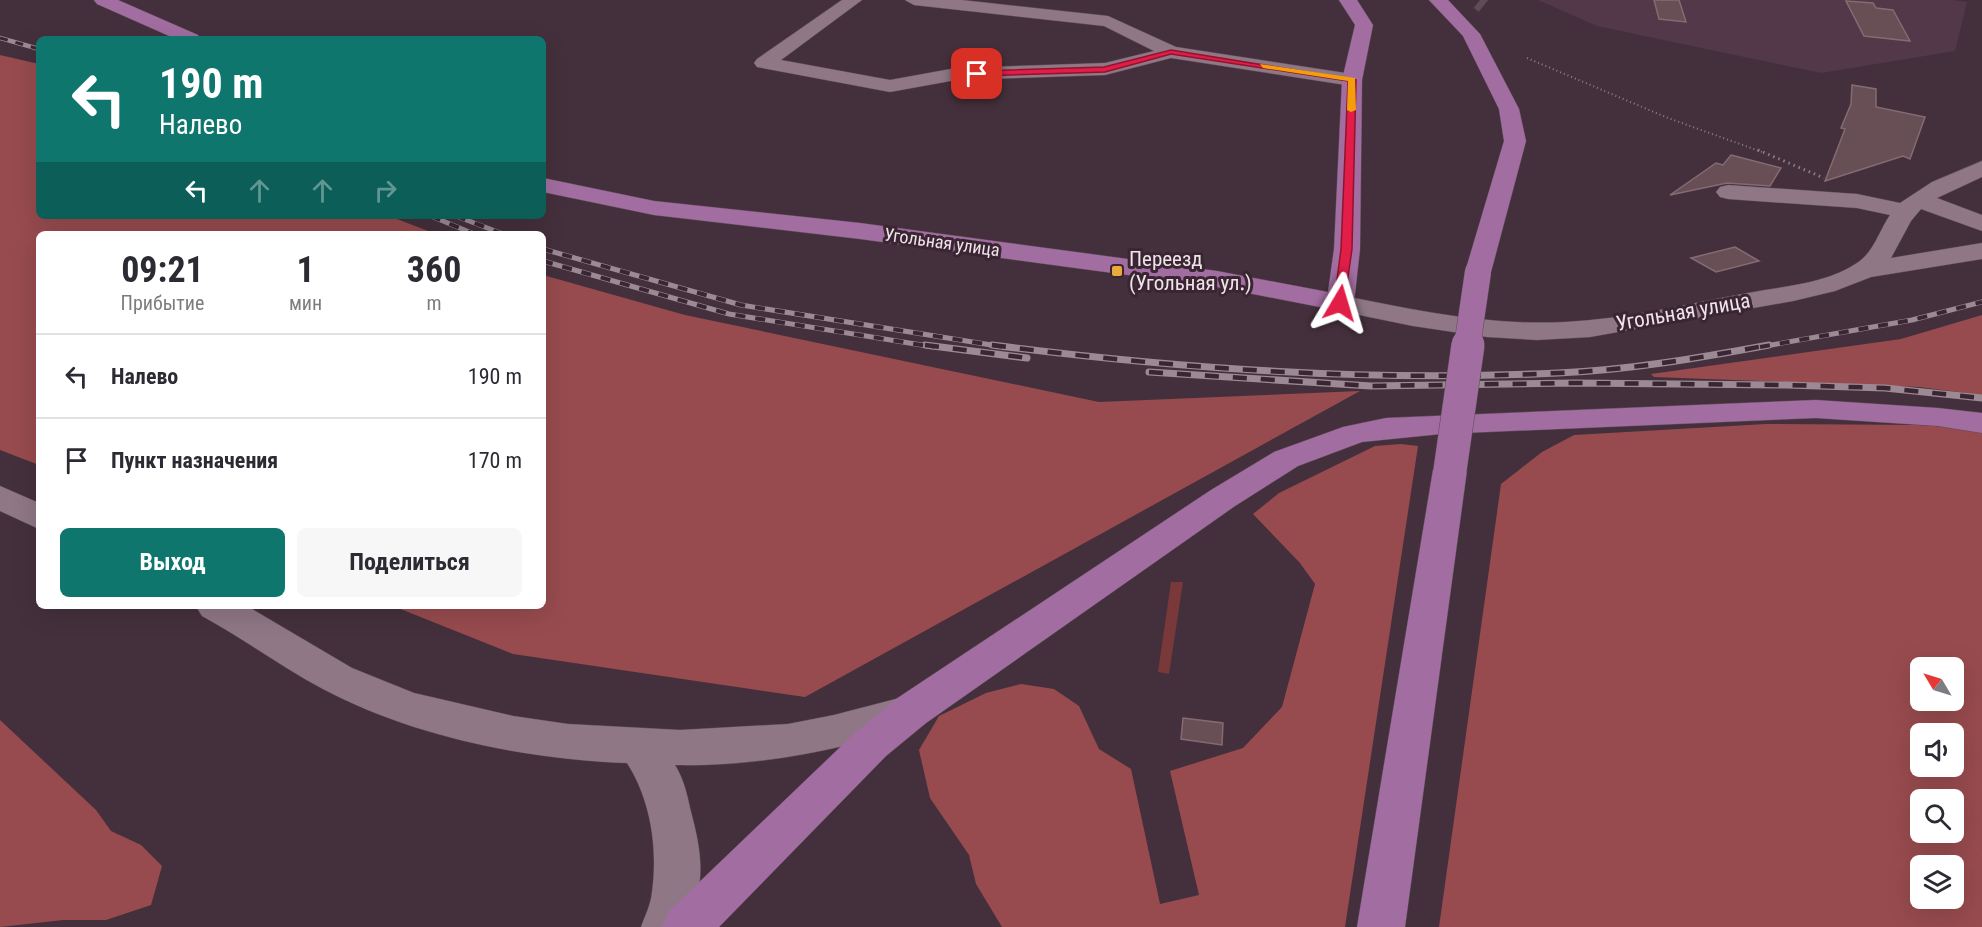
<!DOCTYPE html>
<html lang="ru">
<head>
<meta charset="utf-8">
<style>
  body { margin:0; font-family:"Roboto Condensed",sans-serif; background:#f7f7f7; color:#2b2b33; height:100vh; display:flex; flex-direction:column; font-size:22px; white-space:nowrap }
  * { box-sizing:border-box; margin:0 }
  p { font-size:20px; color:#7c7c81 }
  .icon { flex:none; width:33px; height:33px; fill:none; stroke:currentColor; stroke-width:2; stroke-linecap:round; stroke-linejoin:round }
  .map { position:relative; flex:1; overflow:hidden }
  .panel { position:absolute; left:36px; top:231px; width:510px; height:378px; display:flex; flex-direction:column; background:#fff; border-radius:9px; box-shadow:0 6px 24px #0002 }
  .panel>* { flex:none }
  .top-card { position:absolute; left:36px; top:36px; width:510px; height:183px; border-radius:9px; box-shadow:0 6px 24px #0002; background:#0f766e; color:#fff; overflow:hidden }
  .needle { width:39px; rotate:308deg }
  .fabs { position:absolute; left:1910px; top:657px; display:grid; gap:12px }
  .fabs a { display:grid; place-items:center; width:54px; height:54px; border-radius:9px; background:#fff; box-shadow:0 6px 24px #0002; font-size:30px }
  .pin { position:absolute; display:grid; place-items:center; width:51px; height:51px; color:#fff; margin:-26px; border-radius:12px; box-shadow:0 3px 9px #0006 }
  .me { position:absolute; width:66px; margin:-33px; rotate:7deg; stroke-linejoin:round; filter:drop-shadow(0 0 4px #0008) }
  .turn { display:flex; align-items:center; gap:21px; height:126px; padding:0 24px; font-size:27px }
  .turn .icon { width:78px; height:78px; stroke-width:2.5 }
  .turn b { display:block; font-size:42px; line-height:51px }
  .lanes { display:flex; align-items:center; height:57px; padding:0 24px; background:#0003; justify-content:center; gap:30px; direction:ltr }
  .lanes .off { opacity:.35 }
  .eta { display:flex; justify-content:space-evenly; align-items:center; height:102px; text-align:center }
  .eta b { font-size:36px; font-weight:700; line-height:42px }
  .primary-button { display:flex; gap:12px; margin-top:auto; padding:12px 24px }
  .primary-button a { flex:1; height:69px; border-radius:9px; background:#0f766e; color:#fff; font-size:24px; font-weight:700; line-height:69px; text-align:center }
  .primary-button a+a { background:#f7f7f7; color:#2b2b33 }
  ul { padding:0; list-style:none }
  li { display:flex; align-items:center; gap:18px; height:84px; padding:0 24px; border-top:2px solid #e1e1e2 }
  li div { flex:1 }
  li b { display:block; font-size:22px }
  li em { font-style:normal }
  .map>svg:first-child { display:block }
</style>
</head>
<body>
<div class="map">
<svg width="1982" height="927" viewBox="0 0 1982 927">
  <rect width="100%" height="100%" fill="#44303c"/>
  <path fill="#523848" d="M 1538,0 L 1953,0 L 1967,2 L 1955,51 L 1821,73 L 1597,26 Z"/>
  <path fill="#79383a" d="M 1171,582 L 1183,582 L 1169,674 L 1158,672 Z"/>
  <path fill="#974b4e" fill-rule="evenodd" d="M 0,55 L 39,64 L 39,216 L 389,216 L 436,234 L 39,234 L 39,465 L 0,450 Z
    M 543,275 L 685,315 L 1099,402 L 1360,391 L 805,697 L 513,654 L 393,606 L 543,606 Z
    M 1982,315 L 1982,395 L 1919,387 L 1654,377 L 1651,374 L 1901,339 Z
    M 1766,424 L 1919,425 L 1982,429 L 1982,927 L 1439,927 L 1501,484 L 1542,452 L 1574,435 ZM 1920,668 L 1953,668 L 1953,700 L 1920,700 ZM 1920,734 L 1953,734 L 1953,766 L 1920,766 ZM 1920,800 L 1953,800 L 1953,832 L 1920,832 ZM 1920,866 L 1953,866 L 1953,898 L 1920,898 Z
    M 1401,444 L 1418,446 L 1345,927 L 1002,927 L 976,884 L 969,855 L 930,798 L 919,750 L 939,716 L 986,693 L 1021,684 L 1054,689 L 1079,706 L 1099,749 L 1131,769 L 1160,904 L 1199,895 L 1170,771 L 1243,748 L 1282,707 L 1315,584 L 1300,563 L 1253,514 L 1279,493 L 1375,446 Z
    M 0,720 L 96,810 L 111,831 L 141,845 L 162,866 L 151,905 L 106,920 L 63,920 L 0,927 Z"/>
  <path fill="#684f56" stroke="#856b71" stroke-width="1.5" d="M 1654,0 L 1679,0 L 1686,22 L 1659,19 Z
    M 1846,1 L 1873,3 L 1876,8 L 1893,10 L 1910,41 L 1864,36 Z
    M 1852,85 L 1876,89 L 1876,107 L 1925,117 L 1910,159 L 1903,156 L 1825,181 L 1845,129 L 1841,128 L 1851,104 Z
    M 1731,155 L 1781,168 L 1770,186 L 1727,183 L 1670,195 L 1716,163 L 1723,165 Z
    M 1735,247 L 1759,261 L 1716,272 L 1691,258 Z
    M 1183,718 L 1223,723 L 1222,745 L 1181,739 Z"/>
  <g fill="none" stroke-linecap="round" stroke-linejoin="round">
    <path stroke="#5e4b56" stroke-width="20" stroke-dasharray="20 10" stroke-linecap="butt" d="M 1480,0 L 1485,4"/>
    <g stroke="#5d4d57" stroke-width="1">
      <path id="minor" d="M 842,0 L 862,0 L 781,60 L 890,80 L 956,68 L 1105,63 L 1154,51 L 1104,26 L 914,5 L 905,0 L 962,0 L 1108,16 L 1176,47 L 1352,74 L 1359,76 L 1362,80 L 1359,84 L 1352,86 L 1171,58 L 1105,75 L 956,80 L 890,92 L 757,67 L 754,63 L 757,59 Z
        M 1982,161 L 1982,177 L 1937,198 L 1982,215 L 1982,231 L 1921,209 L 1911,221 L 1891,258 L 1982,243 L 1982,259 L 1871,277 L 1835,291 L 1793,301 L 1590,337 L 1537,340 L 1487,337 L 1413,326 L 1330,309 L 1326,303 L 1330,297 L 1340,295 C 1414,310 1489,326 1565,322 C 1627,319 1687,304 1748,293 C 1784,286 1826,284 1857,263 C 1874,252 1879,231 1890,215 L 1857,208 L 1728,199 L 1720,197 L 1716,192 L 1720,187 L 1728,185 L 1857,194 L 1900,203 L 1932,182 Z
        M 0,486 L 39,503 L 39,529 L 0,511 Z
        M 196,606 L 247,606 L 352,668 L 414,693 L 513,716 L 568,724 L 680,730 L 788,724 L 834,715 L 911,695 L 926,699 L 932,711 L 926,723 C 844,749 762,767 675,765 C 683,778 687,793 690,808 C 703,857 705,878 689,927 L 641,927 C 645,916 651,904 652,892 C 658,849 651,800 627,763 C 525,759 414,737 323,689 C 281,667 243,638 202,616 Z"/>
    </g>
    <g stroke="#5d4d57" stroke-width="1">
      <path id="major" d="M 94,0 L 118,0 L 198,35 L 200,39 L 176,39 L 97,4 Z
        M 1339,0 L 1357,0 L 1373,25 L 1362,80 L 1360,249 L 1354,303 L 1350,309 L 1340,311 L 1217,287 L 860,239 L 654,215 L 543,192 L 543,178 L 654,201 L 860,223 L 1217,271 L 1328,292 L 1334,249 L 1342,80 L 1355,25 Z
        M 1429,0 L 1448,0 L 1480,34 L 1519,109 L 1526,141 L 1491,272 L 1487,278 L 1478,280 L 1469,278 L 1465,272 L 1504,141 L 1499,109 L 1463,36 Z
        M 1816,400 L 1938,408 L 1982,413 L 1982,433 L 1938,426 L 1816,418 L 1441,434 L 1362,442 L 1298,466 L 1235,506 L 926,723 L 886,756 L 719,927 L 662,927 L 669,911 L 856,732 L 896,699 L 1211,490 L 1274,452 L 1343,427 L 1386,418 Z
        M 1450,459 L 1462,463 L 1467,470 L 1405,927 L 1357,927 L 1433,470 L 1438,463 Z"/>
    </g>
    <path stroke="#8f7e88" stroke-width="2" stroke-dasharray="1 3" stroke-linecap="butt" d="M 1527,58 L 1668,118 L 1762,152"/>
    <path stroke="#8f7e88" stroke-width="3" stroke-dasharray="1.5 4" stroke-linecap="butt" d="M 1758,150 L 1824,178"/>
    <use href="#minor" fill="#8f7785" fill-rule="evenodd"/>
    <use href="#major" fill="#a26da1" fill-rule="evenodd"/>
    <g stroke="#9b8a94" stroke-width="4.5">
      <path id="rail-far2" d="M 0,38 L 39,49"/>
    </g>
    <g stroke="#9b8a94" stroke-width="5">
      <path id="rail-far1" d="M 431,216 L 474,234
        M 456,216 L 503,234
        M 543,249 L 741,305 L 1004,347
        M 543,261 L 729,314 L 934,347
        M 1760,347 L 1912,320 L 1982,302"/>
    </g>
    <g stroke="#9b8a94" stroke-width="7">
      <path id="rail" d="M 925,345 L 1027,358
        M 992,345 C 1180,369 1369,382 1558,373 C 1629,370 1699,358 1769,345
        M 1149,372 L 1371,386 L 1574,383 L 1786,385 L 1885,388 L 1982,398"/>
    </g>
    <use href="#rail-far2" stroke="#3a2632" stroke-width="3" stroke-dasharray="8" stroke-linecap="butt"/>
    <use href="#rail-far1" stroke="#3a2632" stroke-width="4" stroke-dasharray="10" stroke-linecap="butt"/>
    <use href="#rail" stroke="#3a2632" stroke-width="4.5" stroke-dasharray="14" stroke-linecap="butt"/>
    <g stroke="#5d4d57" stroke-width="27" stroke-linecap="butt">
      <path id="major-bridge-far1" d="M 1467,347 L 1478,272"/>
    </g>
    <g stroke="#5d4d57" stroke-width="34" stroke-linecap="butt">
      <path id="major-bridge" d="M 1450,470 L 1468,345"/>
    </g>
    <use href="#major-bridge-far1" stroke="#a26da1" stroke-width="26"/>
    <use href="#major-bridge" stroke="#a26da1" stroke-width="33"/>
  </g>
  <path fill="#e11d48" stroke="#92132f" stroke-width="1.5" d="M 1171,50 L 1356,80 L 1352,249 L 1344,305 L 1334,303 L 1341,249 L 1348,81 L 1171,54 L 1105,72 L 977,76 L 973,74 L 977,71 L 1104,67 Z"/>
  <path fill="#f59e0b" d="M 1260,64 L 1355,78 L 1356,110 L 1351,112 L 1347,110 L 1348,81 L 1263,68 Z"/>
  <rect fill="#eda83c" stroke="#3a2632" stroke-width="2" x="1111" y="265" width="12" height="12" rx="3"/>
  <g text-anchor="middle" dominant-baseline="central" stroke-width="6" stroke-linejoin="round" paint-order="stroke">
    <g font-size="18" fill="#f0e3ea" stroke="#3a2632">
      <text transform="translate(942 242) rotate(8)">Угольная улица</text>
    </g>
    <g font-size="21" fill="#f0e3ea" stroke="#3a2632" text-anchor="start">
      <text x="1129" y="259">Переезд<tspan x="1129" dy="24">(Угольная ул.)</tspan></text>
    </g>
    <g font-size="21" fill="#f0e3ea" stroke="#3a2632">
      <text transform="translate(1683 312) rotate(-10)">Угольная улица</text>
    </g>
  </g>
</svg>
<div class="fabs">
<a><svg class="needle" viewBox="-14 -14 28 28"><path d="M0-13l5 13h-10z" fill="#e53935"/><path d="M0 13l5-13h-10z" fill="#7c7c81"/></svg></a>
<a><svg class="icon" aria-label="sound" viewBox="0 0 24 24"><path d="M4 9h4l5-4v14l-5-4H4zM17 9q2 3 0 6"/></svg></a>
<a><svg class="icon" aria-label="search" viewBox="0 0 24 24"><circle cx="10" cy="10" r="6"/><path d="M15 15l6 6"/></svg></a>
<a><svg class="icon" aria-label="layers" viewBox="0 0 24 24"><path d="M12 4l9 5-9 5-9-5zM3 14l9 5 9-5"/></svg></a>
</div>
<div class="pin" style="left:977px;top:74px;background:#d93025"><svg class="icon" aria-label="arrive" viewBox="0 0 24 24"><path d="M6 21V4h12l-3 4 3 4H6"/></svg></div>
<svg class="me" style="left:1340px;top:303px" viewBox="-20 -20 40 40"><path d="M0-17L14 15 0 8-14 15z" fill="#e11d48" stroke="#fff" stroke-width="4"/></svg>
<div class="top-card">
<div class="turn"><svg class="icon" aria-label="left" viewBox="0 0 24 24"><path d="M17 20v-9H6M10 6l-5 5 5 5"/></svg><div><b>190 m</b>Налево</div></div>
<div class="lanes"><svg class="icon" aria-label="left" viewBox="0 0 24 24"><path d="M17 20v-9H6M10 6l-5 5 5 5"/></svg><svg class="icon off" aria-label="ahead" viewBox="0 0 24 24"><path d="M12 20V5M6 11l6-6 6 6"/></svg><svg class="icon off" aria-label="ahead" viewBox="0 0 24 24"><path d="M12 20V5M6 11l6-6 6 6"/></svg><svg class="icon off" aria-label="right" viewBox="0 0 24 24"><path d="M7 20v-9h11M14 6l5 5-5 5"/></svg></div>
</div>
<section class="panel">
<div class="eta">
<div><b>09:21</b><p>Прибытие</p></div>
<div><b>1</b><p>мин</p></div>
<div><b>360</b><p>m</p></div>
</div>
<ul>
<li><svg class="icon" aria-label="left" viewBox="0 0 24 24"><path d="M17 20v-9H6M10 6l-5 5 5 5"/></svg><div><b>Налево</b></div><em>190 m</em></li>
<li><svg class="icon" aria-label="arrive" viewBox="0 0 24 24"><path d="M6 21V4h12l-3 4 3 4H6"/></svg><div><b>Пункт назначения</b></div><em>170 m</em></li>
</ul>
<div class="primary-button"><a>Выход</a><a>Поделиться</a></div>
</section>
</div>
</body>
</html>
